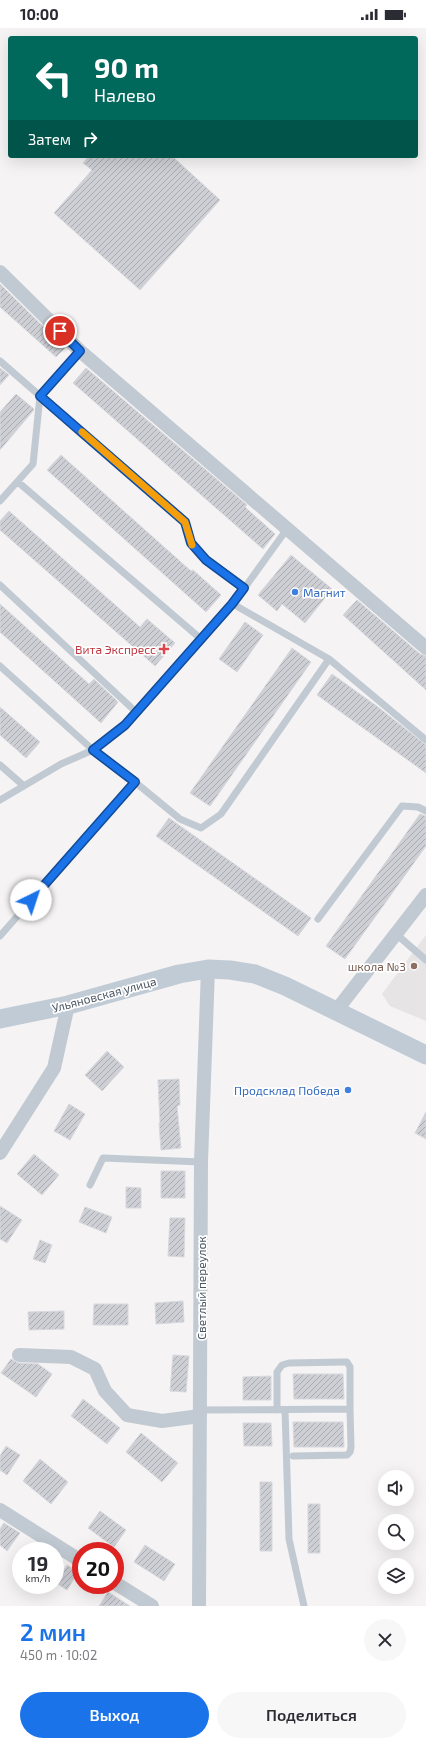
<!DOCTYPE html>
<html lang="ru">
<head>
<meta charset="utf-8">
<style>
  body { margin:0; font-family:"Exo 2",sans-serif; background:#f7f7f7; color:#2b2b33; height:100vh; display:flex; flex-direction:column; font-size:15px; white-space:nowrap }
  * { box-sizing:border-box; margin:0 }
  p { font-size:13px; color:#7c7c81 }
  .icon { flex:none; width:22px; height:22px; fill:none; stroke:currentColor; stroke-width:2; stroke-linecap:round; stroke-linejoin:round }
  .map { position:relative; height:1578px; overflow:hidden }
  .side { display:flex; flex-direction:column; background:#fff; flex:1 }
  .side>* { flex:none }
  .guide { position:absolute; left:8px; top:8px; width:410px; height:122px; border-radius:4px; box-shadow:0 4px 16px #0002; background:#00695c; color:#fff; overflow:hidden }
  .fabs { position:absolute; left:378px; top:1442px; display:grid; gap:8px }
  .fabs a { display:grid; place-items:center; width:36px; height:36px; border-radius:50%; background:#fff; box-shadow:0 4px 16px #0002; font-size:20px }
  .speed { position:absolute; left:12px; top:1514px; display:flex; gap:8px; font-size:20px; font-weight:700; text-align:center }
  .speed>* { display:grid; place-content:center; width:52px; height:52px; border-radius:50%; background:#fff; box-shadow:0 4px 16px #0002; line-height:1 }
  .speed small { font-size:10px; font-weight:400 }
  .speed .limit { border:6px solid #d22; background:#fff; color:#111 }
  .pin { position:absolute; display:grid; place-items:center; width:34px; height:34px; color:#fff; margin:-17px; border:2px solid #fff; border-radius:50%; box-shadow:0 1px 4px #0007 }
  .me { position:absolute; width:44px; margin:-22px; rotate:41deg; stroke-linejoin:round; filter:drop-shadow(0 0 3px #0008) }
  .turn { display:flex; align-items:center; gap:14px; height:84px; padding:0 20px; font-size:18px }
  .turn .icon { width:52px; height:52px; stroke-width:2.5 }
  .turn b { display:block; font-size:28px; line-height:34px }
  .then { display:flex; align-items:center; height:38px; padding:0 20px; background:#0003; gap:8px; font-size:15px }
  .round { display:grid; place-items:center; flex:none; width:42px; height:42px; border-radius:21px; background:#f7f7f7 }
  .headline { display:flex; align-items:center; justify-content:space-between; height:68px; padding:0 20px }
  h1 { font-size:24px; font-weight:600; line-height:30px; color:#1a73e8 }
  .cta { display:flex; gap:8px; margin-top:auto; padding:8px 20px }
  .cta a { flex:1; height:46px; border-radius:24px; background:#1a73e8; color:#fff; font-size:16px; font-weight:600; line-height:46px; text-align:center }
  .cta a+a { background:#f7f7f7; color:#2b2b33 }
  .status { display:flex; justify-content:space-between; align-items:center; height:28px; padding:0 20px; background:#fff; direction:ltr }
  .status svg { height:11px; fill:currentColor }
  .map>svg:first-child { display:block }
</style>
</head>
<body>
<div class="status"><b>10:00</b><svg viewBox="0 0 49 12"><path d="M0 12V9h3v3zM5 12V6h3v6zM10 12V3h3v9zM15 12V0h3v12zM26 1h20v11H26zM47 4h2v5h-2z"/></svg></div>
<div class="map">
<svg width="426" height="1578" viewBox="0 0 426 1578">
  <defs>
    <pattern id="building-hatch" width="6" height="6" patternUnits="userSpaceOnUse"><rect width="6" height="6" fill="#cdcfd5"/><path d="M-1 1l2-2M0 6l6-6M5 7l2-2" fill="none" stroke="#a8abb0"/></pattern>
  </defs>
  <rect width="100%" height="100%" fill="#f5f3f3"/>
  <path fill="#e6e4e5" d="M 426,907 L 426,993 L 390,978 L 382,966 Z"/>
  <path fill="url(#building-hatch)" stroke="#d7d9de" d="M 89,128 L 172,128 L 220,172 L 140,262 L 54,185 L 92,142 L 83,135 Z
    M 0,256 L 65,320 L 56,329 L 0,279 Z
    M 0,340 L 9,347 L 0,357 Z
    M 86,340 L 247,477 L 245,479 L 275,506 L 263,521 L 73,355 Z
    M 16,366 L 34,381 L 33,383 L 0,422 L 0,384 Z
    M 61,427 L 191,543 L 193,542 L 221,567 L 206,584 L 47,442 Z
    M 9,483 L 140,599 L 147,591 L 175,615 L 155,638 L 0,502 L 0,493 Z
    M 291,527 L 332,561 L 305,595 L 282,576 L 277,583 L 258,567 Z
    M 357,572 L 420,626 L 426,628 L 426,662 L 343,587 Z
    M 0,576 L 89,656 L 94,651 L 118,674 L 101,695 L 0,604 Z
    M 245,594 L 263,607 L 237,644 L 219,631 Z
    M 292,620 L 311,634 L 210,778 L 190,765 Z
    M 332,646 L 378,679 L 426,717 L 426,745 L 317,667 Z
    M 0,679 L 40,714 L 26,730 L 0,707 Z
    M 420,786 L 426,788 L 426,818 L 345,931 L 326,918 Z
    M 169,790 L 311,890 L 298,908 L 156,808 Z
    M 107,1023 L 124,1039 L 102,1063 L 85,1047 Z
    M 179,1051 L 180,1077 L 177,1078 L 181,1120 L 161,1122 L 159,1095 L 160,1095 L 158,1052 Z
    M 69,1076 L 85,1086 L 70,1112 L 54,1103 Z
    M 426,1084 L 426,1111 L 415,1105 Z
    M 34,1126 L 59,1147 L 42,1167 L 17,1146 Z
    M 161,1143 L 185,1143 L 185,1170 L 161,1170 Z
    M 126,1159 L 141,1160 L 141,1180 L 126,1180 Z
    M 0,1178 L 22,1192 L 7,1215 L 0,1211 Z
    M 85,1179 L 112,1189 L 106,1205 L 79,1194 Z
    M 170,1190 L 185,1190 L 184,1229 L 168,1228 Z
    M 40,1212 L 52,1217 L 45,1235 L 33,1231 Z
    M 183,1273 L 184,1294 L 156,1296 L 155,1275 Z
    M 94,1276 L 128,1276 L 128,1297 L 93,1297 Z
    M 64,1283 L 64,1301 L 29,1302 L 28,1284 Z
    M 173,1327 L 189,1328 L 186,1364 L 170,1363 Z
    M 11,1331 L 18,1335 L 38,1336 L 52,1346 L 36,1369 L 1,1345 Z
    M 293,1346 L 343,1346 L 344,1371 L 294,1371 Z
    M 271,1348 L 271,1372 L 243,1372 L 243,1349 Z
    M 83,1371 L 120,1400 L 107,1416 L 71,1388 Z
    M 293,1394 L 343,1394 L 344,1419 L 294,1419 Z
    M 243,1395 L 271,1395 L 272,1418 L 244,1418 Z
    M 141,1405 L 178,1435 L 162,1454 L 126,1424 Z
    M 6,1418 L 20,1427 L 7,1447 L 0,1442 L 0,1428 Z
    M 40,1431 L 68,1454 L 51,1476 L 23,1453 Z
    M 260,1454 L 272,1454 L 272,1523 L 260,1523 Z
    M 308,1476 L 320,1476 L 320,1525 L 308,1525 Z
    M 100,1483 L 126,1502 L 114,1519 L 88,1500 Z
    M 4,1495 L 20,1505 L 7,1523 L 0,1517 L 0,1501 Z
    M 145,1517 L 175,1536 L 164,1553 L 134,1534 Z
    M 67,1537 L 78,1544 L 67,1562 L 56,1555 Z
    M 108,1564 L 130,1578 L 99,1578 Z"/>
  <g fill="none" stroke-linecap="round" stroke-linejoin="round">
    <path stroke="#c1cad2" stroke-width="7" d="M 0,333 L 185,494 L 191,515 L 206,532 L 245,560
      M 18,454 L 201,611
      M 0,473 L 33,436 L 40,368 L 80,323
      M 0,557 L 136,684
      M 233,576 L 329,631 L 426,712
      M 0,638 L 93,722 L 135,754 L 0,908
      M 0,737 L 24,758
      M 135,754 L 180,791 L 201,800 L 221,786 L 329,631
      M 0,772 L 61,736 L 93,722 L 125,697 L 233,576 L 287,501
      M 318,891 L 402,778 L 418,779 L 426,783
      M 396,906 L 426,932
      M 90,1157 L 103,1130 L 201,1134
      M 200,1382 L 350,1381 L 351,1419 L 350,1424 L 347,1427 L 293,1428
      M 277,1382 L 277,1344 L 282,1337 L 289,1335 L 344,1334 L 347,1334 L 350,1339 L 350,1381
      M 285,1382 L 289,1511 L 304,1578"/>
    <path stroke="#c1cad2" stroke-width="14" d="M 0,244 L 80,323 L 426,620
      M 336,983 L 426,867
      M 0,1125 L 54,1040 L 68,977
      M 19,1327 L 71,1329 L 95,1341 L 105,1363 L 127,1387 L 162,1393 L 200,1388
      M 0,1482 L 81,1533
      M 115,1555 L 152,1578
      M 199,1578 L 201,1134 L 208,941"/>
    <path stroke="#c1cbd6" stroke-width="19" d="M 0,991 L 68,977 L 179,946 L 208,941 L 230,942 L 255,946 L 285,958 L 426,1027"/>
  </g>
  <g fill="none" stroke-linecap="round" stroke-linejoin="round">
    <g stroke="#114b97" stroke-width="10">
      <path id="route" d="M 31,872 L 135,754 L 93,722 L 125,697 L 232,576 L 244,560 L 206,532 L 191,515 L 185,494 L 40,368 L 80,323 L 60,303"/>
    </g>
    <use href="#route" stroke="#1a73e8" stroke-width="7"/>
    <path stroke="#f59e0b" stroke-width="7" d="M 82,404 L 185,494 L 192,517"/>
  </g>
  <g fill="#3f7fe0" stroke="#fff" stroke-width="1.5">
    <circle cx="295" cy="564" r="4"/>
    <circle cx="348" cy="1062" r="4"/>
  </g>
  <path fill="#e0444e" stroke="#fff" stroke-width="1.5" d="M162 615h4v4h4v4h-4v4h-4v-4h-4v-4h4z"/>
  <circle fill="#8d6e63" stroke="#fff" stroke-width="1.5" cx="414" cy="938" r="4"/>
  <g text-anchor="middle" dominant-baseline="central" stroke-width="3.5" stroke-linejoin="round" paint-order="stroke">
    <g font-size="12" fill="#366cbe" stroke="#fff" text-anchor="start">
      <text x="303" y="564">Магнит</text>
      <text x="340" y="1062" text-anchor="end">Продсклад Победа</text>
    </g>
    <g font-size="12" fill="#be3a42" stroke="#fff" text-anchor="end">
      <text x="156" y="621">Вита Экспресс</text>
    </g>
    <g font-size="12" fill="#785e54" stroke="#fff" text-anchor="end">
      <text x="406" y="938">школа №3</text>
    </g>
    <g font-size="12" fill="#4a5661" stroke="#fff">
      <text transform="translate(104 966) rotate(-15)">Ульяновская улица</text>
      <text transform="translate(201 1260) rotate(-90)">Светлый переулок</text>
    </g>
  </g>
</svg>
<div class="fabs">
<a><svg class="icon" aria-label="sound" viewBox="0 0 24 24"><path d="M4 9h4l5-4v14l-5-4H4zM17 9q2 3 0 6"/></svg></a>
<a><svg class="icon" aria-label="search" viewBox="0 0 24 24"><circle cx="10" cy="10" r="6"/><path d="M15 15l6 6"/></svg></a>
<a><svg class="icon" aria-label="layers" viewBox="0 0 24 24"><path d="M12 4l9 5-9 5-9-5zM3 14l9 5 9-5"/></svg></a>
</div>
<div class="speed"><div>19<small>km/h</small></div><div class="limit">20</div></div>
<div class="pin" style="left:60px;top:303px;background:#d93025"><svg class="icon" aria-label="arrive" viewBox="0 0 24 24"><path d="M6 21V4h12l-3 4 3 4H6"/></svg></div>
<svg class="me" style="left:31px;top:872px" viewBox="-20 -20 40 40"><circle r="19" fill="#fff"/><path d="M0-13L10 11 0 6-10 11z" fill="#1a73e8"/></svg>
<div class="guide">
<div class="turn"><svg class="icon" aria-label="left" viewBox="0 0 24 24"><path d="M17 20v-9H6M10 6l-5 5 5 5"/></svg><div><b>90 m</b>Налево</div></div>
<div class="then">Затем<svg class="icon" aria-label="right" viewBox="0 0 24 24"><path d="M7 20v-9h11M14 6l5 5-5 5"/></svg></div>
</div>
</div>
<section class="side">
<div class="headline"><div><h1>2 мин</h1><p>450 m · 10:02</p></div><a class="round"><svg class="icon" aria-label="close" viewBox="0 0 24 24"><path d="M6 6l12 12M18 6L6 18"/></svg></a></div>
<div class="cta"><a>Выход</a><a>Поделиться</a></div>
</section>
</body>
</html>
